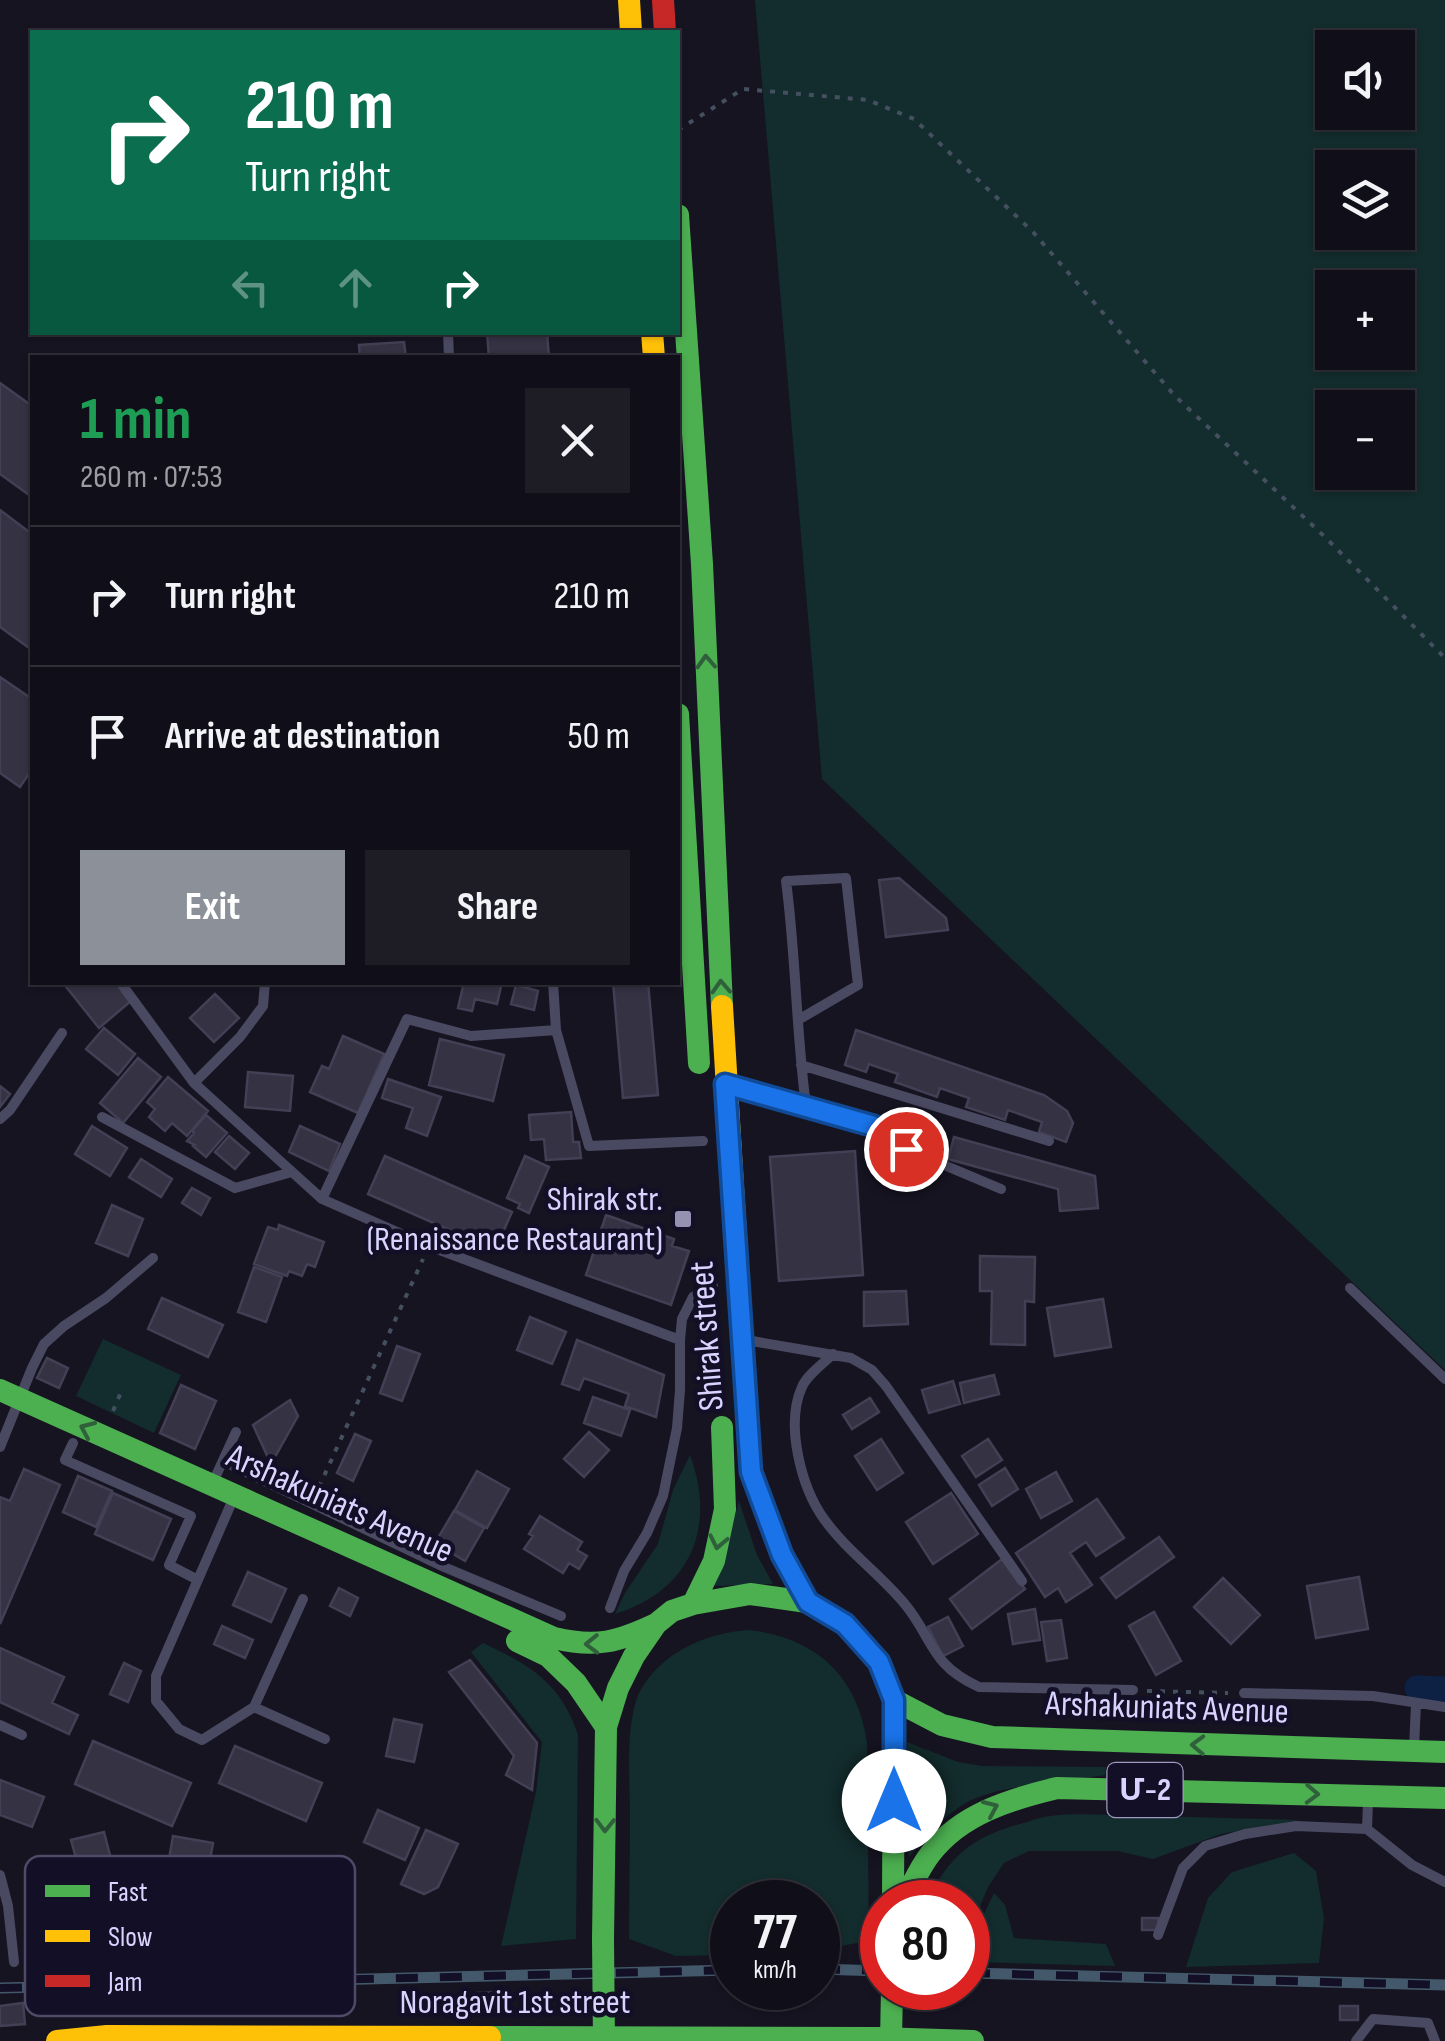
<!DOCTYPE html>
<html lang="en">
<head>
<meta charset="utf-8">
<style>
  body { margin:0; font-family:"Sofia Sans Condensed","Noto Sans Armenian",sans-serif; background:#1e1d26; color:#f1f3f6; height:100vh; display:flex; flex-direction:column; font-size:38px; white-space:nowrap }
  * { box-sizing:border-box; margin:0 }
  p { font-size:32px; color:#9c9ca2 }
  .icon { flex:none; width:55px; height:55px; fill:none; stroke:currentColor; stroke-width:2; stroke-linecap:round; stroke-linejoin:round }
  .map { position:relative; flex:1; overflow:hidden }
  .sheet { position:absolute; left:30px; top:355px; width:650px; height:630px; display:flex; flex-direction:column; background:#100f19; border-radius:0px; box-shadow:0 2px 8px #0004,0 0 0 2px #302f38 }
  .sheet>* { flex:none }
  .banner { position:absolute; left:30px; top:30px; width:650px; height:305px; border-radius:0px; box-shadow:0 2px 8px #0004,0 0 0 2px #302f38; background:#0b6e4f; color:#fff; overflow:hidden }
  .controls { position:absolute; left:1315px; top:30px; display:grid; gap:20px }
  .controls a { display:grid; place-items:center; width:100px; height:100px; border-radius:0px; background:#100f19; box-shadow:0 2px 8px #0004,0 0 0 2px #302f38; font-size:50px }
  .speed { position:absolute; left:710px; top:1880px; display:flex; gap:20px; font-size:50px; font-weight:700; text-align:center }
  .speed>* { display:grid; place-content:center; width:130px; height:130px; border-radius:50%; background:#100f19; box-shadow:0 2px 8px #0004,0 0 0 2px #302f38; line-height:1 }
  .speed small { font-size:25px; font-weight:400 }
  .speed .limit { border:15px solid #d22; background:#fff; color:#111 }
  .pin { position:absolute; display:grid; place-items:center; width:85px; height:85px; color:#fff; margin:-42px; border:5px solid #fff; border-radius:50%; box-shadow:0 2px 10px #0007 }
  .me { position:absolute; width:110px; margin:-55px; rotate:0deg; stroke-linejoin:round; filter:drop-shadow(0 0 8px #0008) }
  .turn { display:flex; align-items:center; gap:35px; height:210px; padding:0 50px; font-size:45px }
  .turn .icon { width:130px; height:130px; stroke-width:2.5 }
  .turn b { display:block; font-size:70px; line-height:85px }
  .lanes { display:flex; align-items:center; height:95px; padding:0 50px; background:#0003; justify-content:center; gap:50px; direction:ltr }
  .lanes .off { opacity:.35 }
  .round { display:grid; place-items:center; flex:none; width:105px; height:105px; border-radius:0px; background:#1e1d26 }
  .overview { display:flex; align-items:center; justify-content:space-between; height:170px; padding:0 50px }
  h1 { font-size:60px; font-weight:700; line-height:75px; color:#1e9e55 }
  .cta { display:flex; gap:20px; margin-top:auto; padding:20px 50px }
  .cta a { flex:1; height:115px; border-radius:0px; background:#8c9099; color:#fff; font-size:40px; font-weight:700; line-height:115px; text-align:center }
  .cta a+a { background:#1e1d26; color:#f1f3f6 }
  ul { padding:0; list-style:none }
  li { display:flex; align-items:center; gap:30px; height:140px; padding:0 50px; border-top:2px solid #302f38 }
  li div { flex:1 }
  li b { display:block; font-size:38px }
  li em { font-style:normal }
  .map>svg:first-child { display:block }
</style>
</head>
<body>
<div class="map">
<svg width="1445" height="2041" viewBox="0 0 1445 2041">
  <rect width="100%" height="100%" fill="#161421"/>
  <path fill="#132c2d" fill-rule="evenodd" d="M 755,0 L 1445,0 L 1445,1370 L 822,779 ZM 1332,48 L 1398,48 L 1398,112 L 1332,112 ZM 1332,168 L 1398,168 L 1398,232 L 1332,232 ZM 1332,288 L 1398,288 L 1398,352 L 1332,352 ZM 1332,408 L 1398,408 L 1398,472 L 1332,472 Z
    M 103,1339 L 181,1375 L 154,1433 L 76,1396 Z
    M 690,1455 C 717,1528 690,1591 615,1614 L 625,1593 L 658,1544 L 673,1490 Z
    M 739,1501 L 757,1555 L 773,1584 L 714,1586 Z
    M 748,1630 C 815,1637 857,1675 867,1742 L 869,1941 L 818,1950 L 818,1902 L 732,1902 L 732,1955 L 676,1956 L 629,1939 C 629,1897 630,1856 630,1815 C 630,1780 624,1715 643,1686 C 666,1650 708,1633 748,1630 Z
    M 483,1643 C 530,1665 561,1683 578,1735 L 576,1939 L 501,1946 L 536,1792 L 542,1742 L 471,1652 Z
    M 907,1742 L 958,1762 L 982,1766 L 1106,1767 L 1105,1775 C 1069,1781 997,1785 966,1803 C 944,1815 926,1838 909,1857 Z
    M 1115,1815 L 1299,1820 L 1221,1834 L 1153,1859 L 1117,1851 L 1029,1851 L 1004,1863 L 988,1887 L 968,1935 L 968,1902 L 927,1902 C 948,1857 972,1837 1020,1824 C 1030,1821 1041,1817 1051,1816 C 1072,1813 1094,1815 1115,1815 Z
    M 1294,1853 L 1316,1871 L 1324,1918 L 1319,1963 L 1186,1967 L 1208,1898 L 1232,1872 Z
    M 994,1893 L 1005,1905 L 1014,1938 L 1106,1944 L 1115,1966 L 972,1962 L 975,1933 Z"/>
  <g fill="none" stroke-linecap="round" stroke-linejoin="round">
    <path stroke="#0d2144" stroke-width="25" d="M 1417,1688 L 1445,1689"/>
  </g>
  <path fill="#343243" stroke="#433f54" stroke-width="2.5" d="M 487,332 L 547,332 L 549,358 L 489,358 Z
    M 404,342 L 406,358 L 360,358 L 359,345 Z
    M 0,383 L 32,406 L 32,497 L 0,474 Z
    M 0,510 L 32,534 L 32,650 L 0,627 Z
    M 0,677 L 32,699 L 32,769 L 20,787 L 0,773 Z
    M 899,878 L 946,918 L 948,930 L 886,937 L 879,880 Z
    M 118,982 L 132,1000 L 99,1028 L 63,983 Z
    M 464,982 L 502,982 L 497,1004 L 475,999 L 472,1011 L 458,1008 Z
    M 613,982 L 648,982 L 658,1095 L 623,1098 Z
    M 516,985 L 538,991 L 534,1010 L 511,1004 Z
    M 215,994 L 239,1018 L 214,1042 L 190,1018 Z
    M 104,1028 L 135,1054 L 118,1075 L 86,1049 Z
    M 856,1030 L 1044,1095 L 1067,1111 L 1073,1123 L 1066,1142 L 1039,1132 L 1042,1122 L 1008,1110 L 1005,1120 L 966,1107 L 969,1098 L 940,1088 L 937,1097 L 895,1082 L 898,1074 L 869,1064 L 866,1072 L 845,1065 Z
    M 343,1036 L 384,1054 L 358,1113 L 310,1092 L 322,1066 L 329,1069 Z
    M 440,1039 L 504,1055 L 493,1101 L 429,1085 Z
    M 138,1058 L 161,1077 L 123,1123 L 100,1103 Z
    M 248,1072 L 293,1076 L 290,1111 L 245,1107 Z
    M 168,1077 L 208,1111 L 187,1136 L 172,1123 L 165,1131 L 149,1117 L 155,1109 L 147,1102 Z
    M 388,1079 L 441,1097 L 427,1136 L 406,1128 L 413,1108 L 382,1098 Z
    M 0,1086 L 10,1094 L 0,1107 Z
    M 571,1112 L 573,1142 L 579,1142 L 581,1158 L 546,1160 L 544,1139 L 531,1140 L 529,1115 Z
    M 206,1115 L 227,1133 L 206,1157 L 193,1146 L 195,1145 L 187,1141 L 194,1133 L 192,1131 Z
    M 92,1126 L 127,1148 L 110,1176 L 75,1154 Z
    M 300,1126 L 340,1144 L 329,1171 L 289,1152 Z
    M 229,1136 L 249,1153 L 235,1169 L 215,1152 Z
    M 954,1137 L 1095,1176 L 1098,1208 L 1060,1211 L 1058,1189 L 948,1159 Z
    M 855,1151 L 863,1275 L 779,1281 L 770,1157 Z
    M 385,1156 L 512,1212 L 495,1250 L 368,1194 Z
    M 525,1156 L 549,1167 L 529,1213 L 518,1208 L 520,1204 L 507,1198 Z
    M 141,1159 L 172,1179 L 161,1197 L 129,1177 Z
    M 192,1188 L 210,1198 L 201,1215 L 182,1203 Z
    M 112,1205 L 143,1219 L 128,1256 L 96,1243 Z
    M 606,1215 L 674,1239 L 672,1246 L 689,1251 L 671,1305 L 586,1275 Z
    M 279,1225 L 324,1242 L 315,1267 L 307,1264 L 302,1276 L 289,1271 L 287,1276 L 254,1264 L 268,1227 L 278,1230 Z
    M 980,1256 L 1035,1257 L 1034,1302 L 1025,1301 L 1025,1345 L 991,1344 L 992,1291 L 980,1291 Z
    M 254,1267 L 282,1277 L 266,1322 L 238,1312 Z
    M 906,1291 L 908,1324 L 864,1326 L 864,1292 Z
    M 162,1298 L 223,1325 L 208,1357 L 148,1329 Z
    M 1103,1299 L 1111,1347 L 1055,1356 L 1047,1308 Z
    M 530,1317 L 566,1332 L 552,1364 L 517,1350 Z
    M 577,1340 L 664,1375 L 656,1417 L 625,1406 L 629,1394 L 584,1378 L 579,1390 L 562,1384 Z
    M 397,1346 L 420,1354 L 402,1401 L 380,1393 Z
    M 47,1358 L 68,1368 L 59,1388 L 37,1378 Z
    M 994,1375 L 999,1394 L 964,1403 L 960,1383 Z
    M 953,1381 L 960,1404 L 929,1413 L 922,1390 Z
    M 181,1385 L 216,1401 L 195,1449 L 160,1433 Z
    M 593,1397 L 630,1410 L 621,1436 L 584,1423 Z
    M 870,1398 L 879,1412 L 852,1429 L 843,1415 Z
    M 290,1400 L 298,1416 L 271,1464 L 253,1425 Z
    M 589,1432 L 609,1450 L 584,1477 L 564,1459 Z
    M 355,1434 L 371,1441 L 353,1481 L 337,1473 Z
    M 881,1439 L 903,1473 L 877,1490 L 855,1456 Z
    M 988,1439 L 1002,1460 L 976,1477 L 962,1456 Z
    M 1005,1468 L 1018,1489 L 992,1506 L 979,1485 Z
    M 24,1469 L 60,1485 L 0,1624 L 0,1497 L 10,1501 Z
    M 477,1471 L 509,1489 L 487,1528 L 455,1510 Z
    M 1056,1472 L 1072,1501 L 1041,1518 L 1026,1489 Z
    M 78,1476 L 112,1491 L 96,1527 L 63,1512 Z
    M 113,1493 L 171,1519 L 153,1560 L 95,1534 Z
    M 951,1493 L 978,1534 L 933,1564 L 906,1522 Z
    M 1097,1499 L 1124,1538 L 1096,1556 L 1086,1542 L 1070,1553 L 1092,1585 L 1066,1602 L 1058,1588 L 1045,1597 L 1016,1553 Z
    M 454,1511 L 484,1528 L 465,1561 L 435,1543 Z
    M 540,1516 L 582,1542 L 577,1550 L 587,1556 L 579,1569 L 569,1563 L 563,1573 L 524,1549 L 533,1536 L 529,1534 Z
    M 1159,1537 L 1174,1557 L 1116,1598 L 1101,1578 Z
    M 1002,1559 L 1025,1589 L 972,1629 L 950,1599 Z
    M 248,1572 L 286,1589 L 271,1622 L 233,1605 Z
    M 1359,1577 L 1368,1629 L 1316,1638 L 1307,1586 Z
    M 1223,1578 L 1260,1615 L 1231,1644 L 1194,1607 Z
    M 339,1588 L 358,1598 L 350,1616 L 330,1606 Z
    M 1035,1609 L 1040,1640 L 1013,1644 L 1008,1614 Z
    M 1154,1612 L 1181,1661 L 1156,1675 L 1129,1626 Z
    M 948,1617 L 963,1646 L 943,1656 L 928,1627 Z
    M 1061,1620 L 1067,1658 L 1047,1661 L 1041,1622 Z
    M 222,1626 L 253,1640 L 245,1658 L 214,1644 Z
    M 0,1648 L 64,1677 L 52,1703 L 78,1715 L 69,1734 L 0,1702 Z
    M 470,1660 L 537,1743 L 532,1790 L 506,1775 L 514,1756 L 449,1672 Z
    M 124,1663 L 141,1671 L 128,1702 L 110,1694 Z
    M 394,1719 L 422,1725 L 414,1762 L 386,1756 Z
    M 93,1741 L 191,1783 L 172,1826 L 75,1784 Z
    M 235,1746 L 322,1783 L 306,1821 L 219,1783 Z
    M 0,1780 L 44,1797 L 32,1827 L 0,1815 Z
    M 378,1810 L 419,1828 L 405,1860 L 364,1842 Z
    M 426,1830 L 458,1844 L 438,1887 L 424,1894 L 401,1884 Z
    M 104,1832 L 118,1886 L 86,1894 L 71,1840 Z
    M 173,1836 L 213,1843 L 208,1872 L 168,1865 Z
    M 1142,1918 L 1158,1918 L 1158,1930 L 1142,1930 Z
    M 500,1992 L 500,2006 L 478,2007 L 477,1993 Z
    M 23,2003 L 25,2024 L 0,2026 L 0,2006 Z
    M 1340,2006 L 1358,2006 L 1358,2020 L 1340,2020 Z"/>
  <g fill="none" stroke-linecap="round" stroke-linejoin="round">
    <path stroke="#44505f" stroke-width="4" stroke-dasharray="5 8" stroke-linecap="butt" d="M 678,130 L 743,89 L 868,100 L 914,119 L 1033,232 L 1175,396 L 1326,538 L 1445,658
      M 113,1411 L 121,1392
      M 319,1487 L 423,1259
      M 1147,1691 L 1228,1693"/>
    <path stroke="#4a4962" stroke-width="10" d="M 448,332 L 449,358
      M 120,982 L 194,1083 L 322,1199 L 429,1246 L 680,1340
      M 553,982 L 556,1030 L 589,1146 L 703,1141
      M 798,1020 L 858,985 L 846,878 L 786,881 C 796,956 796,1031 806,1106
      M 801,1065 L 1049,1141
      M 194,1083 L 240,1037 L 263,1006 L 265,982
      M 735,1088 L 874,1126 L 906,1149 L 1001,1189
      M 102,1117 L 235,1188 L 292,1172
      M 0,1119 L 10,1110 L 62,1033
      M 322,1199 L 407,1019 L 471,1036 L 556,1030
      M 1350,1288 L 1445,1379
      M 752,1341 L 851,1358 L 872,1370 L 886,1386 L 1022,1581
      M 833,1354 C 823,1364 807,1375 802,1387 C 785,1424 801,1487 824,1519 C 846,1550 879,1573 904,1603 C 934,1639 929,1664 979,1687 L 1133,1690
      M 73,1443 L 65,1460 L 191,1516 L 169,1565 L 198,1580
      M 0,1447 L 32,1368 L 44,1344 L 64,1326 L 106,1298 L 153,1258
      M 223,1461 L 444,1567 L 561,1616
      M 214,1480 L 236,1432
      M 234,1497 L 156,1676 L 156,1701 L 179,1729 L 202,1740 L 254,1707 L 303,1599
      M 610,1608 L 624,1571 L 647,1533 L 663,1496 L 677,1428 L 680,1390 L 680,1340 L 682,1319 L 693,1297 L 713,1286
      M 1244,1693 L 1373,1696 L 1445,1707
      M 254,1707 L 325,1739
      M 0,1725 L 22,1735
      M 1414,1748 L 1416,1704
      M 1367,1829 L 1412,1865 L 1445,1882
      M 0,1875 L 8,1906 L 14,1962
      M 1158,1935 L 1183,1868 L 1205,1846 L 1245,1834 L 1296,1826 L 1367,1829 L 1368,1802
      M 1356,2041 L 1373,2019 L 1428,2023 L 1435,2041"/>
    <path stroke="#4caf50" stroke-width="22" d="M 678,215 L 702,564 L 722,1006
      M 678,714 L 699,1063
      M 745,1383 L 751,1472 L 782,1555 L 807,1602
      M 0,1390 L 554,1638 C 596,1648 618,1642 656,1624
      M 693,1604 L 714,1561 L 725,1509 L 722,1427
      M 517,1641 L 548,1656 L 576,1683 L 606,1727
      M 894,1700 L 942,1725 L 992,1737 L 1445,1752
      M 903,1902 C 912,1886 919,1868 931,1853 C 961,1814 1011,1799 1057,1788 L 1445,1798
      M 603,1939 L 606,1727 L 618,1688 L 634,1656 L 656,1624 L 672,1611 L 693,1604 L 750,1594 L 807,1602 L 845,1623 L 879,1663 L 894,1700 L 893,1902
      M 490,2037 L 878,2038 L 973,2041"/>
    <path stroke="#ffc107" stroke-width="22" d="M 629,0 L 631,32
      M 652,332 L 654,358
      M 722,1006 L 745,1383
      M 57,2041 L 107,2036 L 490,2037"/>
    <path stroke="#c62828" stroke-width="22" d="M 663,0 L 665,32"/>
    <g stroke="#43596b" stroke-width="11">
      <path id="rail" d="M 818,1969 L 882,1971
        M 968,1973 L 1445,1985
        M 0,1988 L 732,1970"/>
    </g>
    <use href="#rail" stroke="#130f26" stroke-width="8" stroke-dasharray="22" stroke-linecap="butt"/>
    <path stroke="#4caf50" stroke-width="22" d="M 603,1939 L 604,2041
      M 891,2041 L 892,1988"/>
  </g>
  <defs><path id="oneway-chevron" d="M-2-3.5L2.5 0L-2 3.5" fill="none" stroke-width="1.6" stroke-linecap="round" stroke-linejoin="round" transform="scale(2.5)"/></defs>
  <g stroke="#305f3b">
    <use href="#oneway-chevron" transform="translate(706 662) rotate(-93)"/>
    <use href="#oneway-chevron" transform="translate(721 987) rotate(-93)"/>
    <use href="#oneway-chevron" transform="translate(87 1429) rotate(-156)"/>
    <use href="#oneway-chevron" transform="translate(718 1542) rotate(102)"/>
    <use href="#oneway-chevron" transform="translate(592 1644) rotate(179)"/>
    <use href="#oneway-chevron" transform="translate(1198 1745) rotate(-178)"/>
    <use href="#oneway-chevron" transform="translate(1312 1794) rotate(2)"/>
    <use href="#oneway-chevron" transform="translate(991 1808) rotate(-24)"/>
    <use href="#oneway-chevron" transform="translate(605 1825) rotate(91)"/>
  </g>
  <g fill="none" stroke-linecap="round" stroke-linejoin="round">
    <g stroke="#114b97" stroke-width="25">
      <path id="route" d="M 894,1801 L 894,1700 L 879,1662 L 845,1624 L 808,1602 L 782,1555 L 751,1472 L 725,1084 L 874,1126 L 906,1149"/>
    </g>
    <use href="#route" stroke="#1a73e8" stroke-width="18"/>
  </g>
  <rect fill="#9591b1" stroke="#130f26" stroke-width="4" x="673" y="1209" width="20" height="20" rx="5"/>
  <g text-anchor="middle" dominant-baseline="central" stroke-width="9" stroke-linejoin="round" paint-order="stroke">
    <rect fill="#130f26" stroke="#9e99be" stroke-width="2.5" x="1107.5" y="1763" width="75" height="54" rx="8"/>
    <g font-size="32" font-weight="bold" fill="#d9d4ff">
      <text x="1145" y="1790">Մ-2</text>
    </g>
    <g font-size="35" fill="#d9d4ff" stroke="#130f26" text-anchor="end">
      <text x="663" y="1199">Shirak str.<tspan x="663" dy="40">(Renaissance Restaurant)</tspan></text>
    </g>
    <g font-size="35" fill="#d9d4ff" stroke="#130f26">
      <text transform="translate(707 1336) rotate(-94)">Shirak street</text>
      <text transform="translate(340 1504) rotate(24)">Arshakuniats Avenue</text>
      <text transform="translate(1167 1708) rotate(2)">Arshakuniats Avenue</text>
      <text x="515" y="2002">Noragavit 1st street</text>
    </g>
  </g>
  <rect x="25" y="1856" width="330" height="160" rx="15" fill="#130f26" stroke="#4e4a67" stroke-width="2.5"/>
  <rect x="45" y="1885" width="45" height="12" fill="#4caf50"/>
  <rect x="45" y="1930" width="45" height="12" fill="#ffc107"/>
  <rect x="45" y="1975" width="45" height="12" fill="#c62828"/>
  <g font-size="28" fill="#d9d4ff">
    <text x="108" y="1901">Fast</text>
    <text x="108" y="1946">Slow</text>
    <text x="108" y="1991">Jam</text>
  </g>
</svg>
<div class="controls">
<a><svg class="icon" aria-label="sound" viewBox="0 0 24 24"><path d="M4 9h4l5-4v14l-5-4H4zM17 9q2 3 0 6"/></svg></a>
<a><svg class="icon" aria-label="layers" viewBox="0 0 24 24"><path d="M12 4l9 5-9 5-9-5zM3 14l9 5 9-5"/></svg></a>
<a>+</a>
<a>−</a>
</div>
<div class="speed"><div>77<small>km/h</small></div><div class="limit">80</div></div>
<div class="pin" style="left:906px;top:1149px;background:#d93025"><svg class="icon" aria-label="arrive" viewBox="0 0 24 24"><path d="M6 21V4h12l-3 4 3 4H6"/></svg></div>
<svg class="me" style="left:894px;top:1801px" viewBox="-20 -20 40 40"><circle r="19" fill="#fff"/><path d="M0-13L10 11 0 6-10 11z" fill="#1a73e8"/></svg>
<div class="banner">
<div class="turn"><svg class="icon" aria-label="right" viewBox="0 0 24 24"><path d="M7 20v-9h11M14 6l5 5-5 5"/></svg><div><b>210 m</b>Turn right</div></div>
<div class="lanes"><svg class="icon off" aria-label="left" viewBox="0 0 24 24"><path d="M17 20v-9H6M10 6l-5 5 5 5"/></svg><svg class="icon off" aria-label="ahead" viewBox="0 0 24 24"><path d="M12 20V5M6 11l6-6 6 6"/></svg><svg class="icon" aria-label="right" viewBox="0 0 24 24"><path d="M7 20v-9h11M14 6l5 5-5 5"/></svg></div>
</div>
<section class="sheet">
<div class="overview"><div><h1>1 min</h1><p>260 m · 07:53</p></div><a class="round"><svg class="icon" aria-label="close" viewBox="0 0 24 24"><path d="M6 6l12 12M18 6L6 18"/></svg></a></div>
<ul>
<li><svg class="icon" aria-label="right" viewBox="0 0 24 24"><path d="M7 20v-9h11M14 6l5 5-5 5"/></svg><div><b>Turn right</b></div><em>210 m</em></li>
<li><svg class="icon" aria-label="arrive" viewBox="0 0 24 24"><path d="M6 21V4h12l-3 4 3 4H6"/></svg><div><b>Arrive at destination</b></div><em>50 m</em></li>
</ul>
<div class="cta"><a>Exit</a><a>Share</a></div>
</section>
</div>
</body>
</html>
